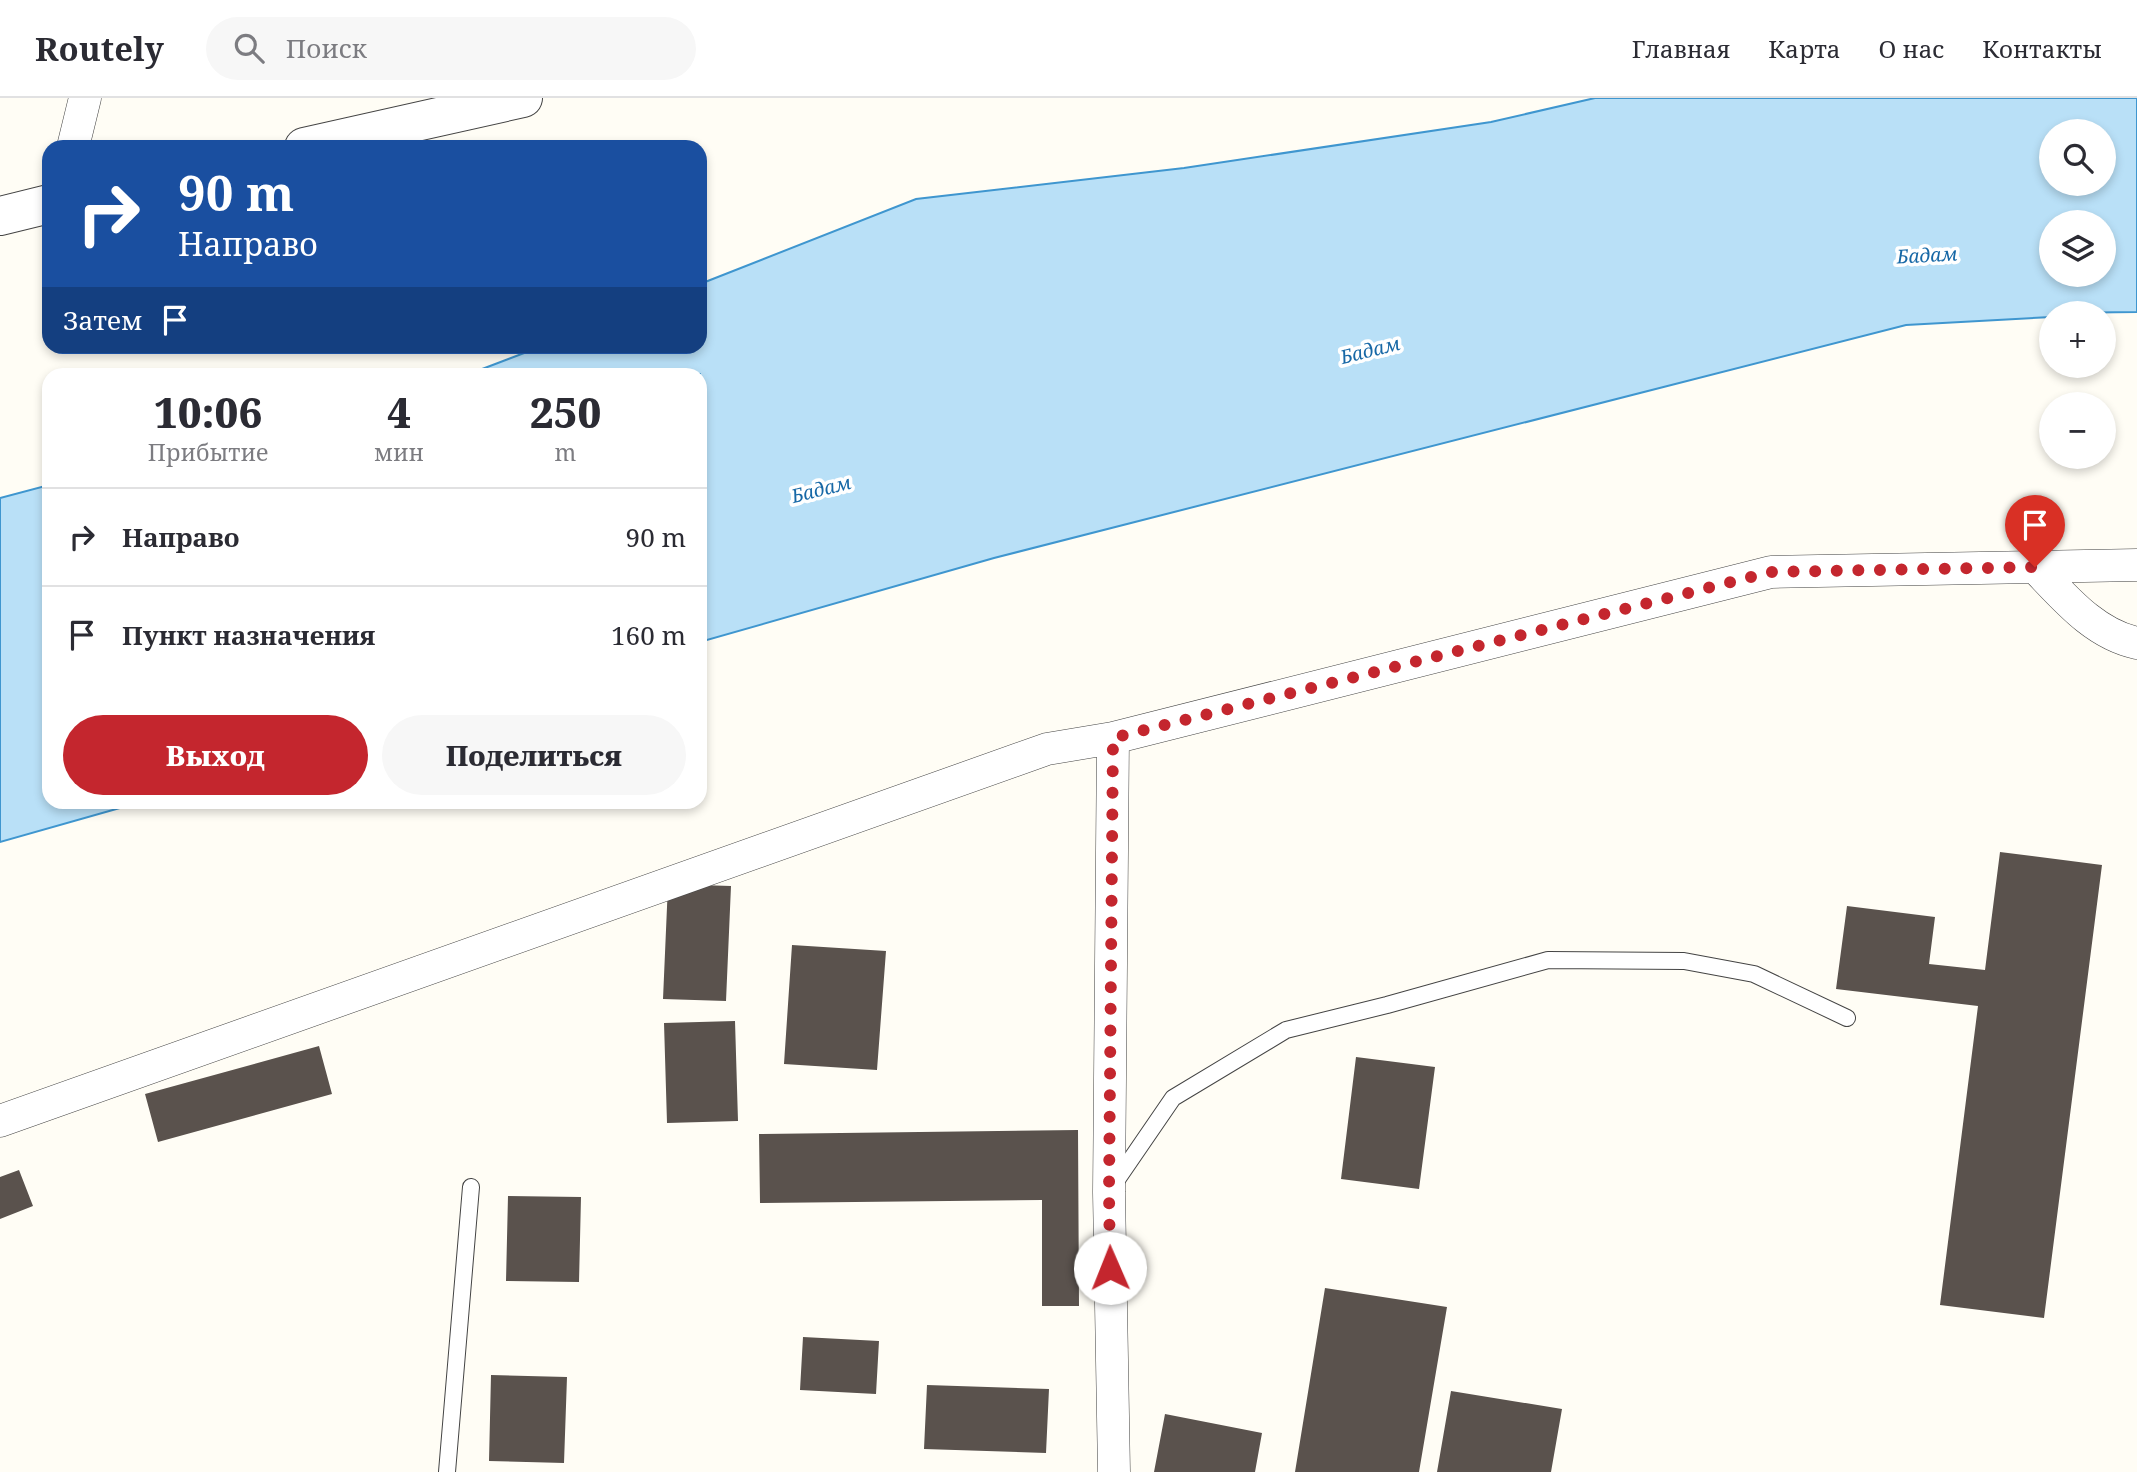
<!DOCTYPE html>
<html lang="ru">
<head>
<meta charset="utf-8">
<style>
  body { margin:0; font-family:"Noto Serif",serif; background:#f7f7f7; color:#2b2b33; height:100vh; display:flex; flex-direction:column; font-size:26px; white-space:nowrap }
  * { box-sizing:border-box; margin:0 }
  p { font-size:23px; color:#7c7c81 }
  .icon { flex:none; width:38px; height:38px; fill:none; stroke:currentColor; stroke-width:2; stroke-linecap:round; stroke-linejoin:round }
  .map { position:relative; flex:1; overflow:hidden }
  .details { position:absolute; left:42px; top:270px; width:665px; height:441px; display:flex; flex-direction:column; background:#fff; border-radius:21px; box-shadow:0 4px 10px #0003 }
  .details>* { flex:none }
  .banner { position:absolute; left:42px; top:42px; width:665px; height:214px; border-radius:21px; box-shadow:0 4px 10px #0003; background:#1a4fa0; color:#fff; overflow:hidden }
  .fabs { position:absolute; left:2039px; top:21px; display:grid; gap:14px }
  .fabs a { display:grid; place-items:center; width:77px; height:77px; border-radius:50%; background:#fff; box-shadow:0 4px 10px #0003; font-size:35px }
  .pin { position:absolute; display:grid; place-items:center; width:60px; height:60px; color:#fff; margin:-72px -30px; border-radius:50% 50% 50% 0; rotate:-45deg; box-shadow:0 0 7px #0007 }
  .pin .icon { rotate:45deg }
  .me { position:absolute; width:77px; margin:-38px; rotate:359deg; stroke-linejoin:round; filter:drop-shadow(0 0 5px #0008) }
  .turn { display:flex; align-items:center; gap:24px; height:147px; padding:0 21px; font-size:32px }
  .turn .icon { width:91px; height:91px; stroke-width:2.5 }
  .turn b { display:block; font-size:49px; line-height:60px }
  .then { display:flex; align-items:center; height:66px; padding:0 21px; background:#0003; gap:14px; font-size:26px }
  .eta { display:flex; justify-content:space-evenly; align-items:center; height:119px; text-align:center }
  .eta b { font-size:42px; font-weight:800; line-height:49px }
  .action { display:flex; gap:14px; margin-top:auto; padding:14px 21px }
  .action a { flex:1; height:80px; border-radius:42px; background:#c4262e; color:#fff; font-size:28px; font-weight:800; line-height:80px; text-align:center }
  .action a+a { background:#f7f7f7; color:#2b2b33 }
  ul { padding:0; list-style:none }
  li { display:flex; align-items:center; gap:21px; height:98px; padding:0 21px; border-top:2px solid #e1e1e2 }
  li div { flex:1 }
  li b { display:block; font-size:26px }
  li em { font-style:normal }
  header { display:flex; align-items:center; gap:42px; box-sizing:border-box; height:98px; padding:0 35px; background:#fff; border-bottom:2px solid #e1e1e2 }
  header strong { font-size:33px }
  nav { display:flex; gap:38px; margin-inline-start:auto; font-size:24px }
  .search { width:490px; height:63px; background:#f7f7f7; display:flex; align-items:center; gap:18px; box-sizing:border-box; padding:0 24px; border-radius:38px; color:#7c7c81; font-size:26px }
  .map>svg:first-child { display:block }
</style>
</head>
<body>
<header>
<strong>Routely</strong>
<div class="search"><svg class="icon" aria-label="search" viewBox="0 0 24 24"><circle cx="10" cy="10" r="6"/><path d="M15 15l6 6"/></svg>Поиск</div>
<nav><a>Главная</a><a>Карта</a><a>О нас</a><a>Контакты</a></nav>
</header>
<div class="map">
<svg width="2137" height="1374" viewBox="0 0 2137 1374">
  <rect width="100%" height="100%" fill="#fffdf5"/>
  <path fill="#b9e0f7" stroke="#3f96cf" stroke-width="2" fill-rule="evenodd" d="M 1595,0 L 2137,0 L 2137,214 L 2051,215 L 2051,219 L 1906,227 L 994,460 L 700,544 L 700,276 L 469,276 L 540,249 L 700,248 L 700,186 L 916,101 L 1184,70 L 1491,24 ZM 2051,33 L 2104,33 L 2104,86 L 2051,86 ZM 2051,124 L 2104,124 L 2104,177 L 2051,177 Z
    M 49,387 L 49,704 L 141,704 L 0,744 L 0,400 Z"/>
  <path fill="#5a524d" d="M 2000,754 L 2102,767 L 2044,1220 L 1940,1207 L 1978,908 L 1836,891 L 1847,808 L 1935,819 L 1929,866 L 1985,872 Z
    M 668,786 L 731,788 L 726,903 L 663,901 Z
    M 792,847 L 886,853 L 877,972 L 784,966 Z
    M 735,923 L 738,1023 L 667,1025 L 664,925 Z
    M 319,948 L 332,996 L 158,1044 L 145,996 Z
    M 1356,959 L 1435,969 L 1419,1091 L 1341,1081 Z
    M 1078,1032 L 1079,1208 L 1042,1208 L 1042,1102 L 760,1105 L 759,1036 Z
    M 19,1072 L 33,1108 L 0,1121 L 0,1079 Z
    M 508,1098 L 581,1099 L 579,1184 L 506,1183 Z
    M 1325,1190 L 1447,1209 L 1419,1374 L 1295,1374 Z
    M 803,1239 L 879,1243 L 876,1296 L 800,1292 Z
    M 491,1277 L 567,1279 L 564,1365 L 489,1363 Z
    M 927,1287 L 1049,1291 L 1046,1355 L 924,1351 Z
    M 1451,1293 L 1562,1311 L 1551,1374 L 1437,1374 Z
    M 1165,1316 L 1262,1335 L 1255,1374 L 1154,1374 Z"/>
  <g fill="none" stroke-linecap="round" stroke-linejoin="round">
    <g stroke="#444" stroke-width="18">
      <path id="service" d="M 1114,1086 L 1173,1000 L 1286,932 L 1387,907 L 1548,862 L 1684,863 L 1754,876 L 1847,920
        M 447,1374 L 471,1089"/>
    </g>
    <g stroke="#444" stroke-width="33">
      <path id="minor" d="M 73,49 L 85,0
        M 2035,469 C 2064,499 2094,536 2137,545
        M 1113,640 L 1109,1094 L 1114,1374
        M 0,1023 L 1047,651 L 1113,640 L 1771,474 L 2137,467"/>
    </g>
    <g stroke="#444" stroke-width="40">
      <path id="tertiary" d="M 304,49 L 523,0
        M 0,118 L 49,106"/>
    </g>
    <use href="#service" stroke="#fff" stroke-width="16"/>
    <use href="#minor" stroke="#fff" stroke-width="32"/>
    <use href="#tertiary" stroke="#fff" stroke-width="38"/>
  </g>
  <g fill="none" stroke-linecap="round" stroke-linejoin="round">
    <path stroke="#c4262e" stroke-width="12" stroke-dasharray="0 21.6" d="M 1110,1170 L 1109,1094 L 1113,640 L 1771,474 L 2035,469"/>
  </g>
  <g text-anchor="middle" dominant-baseline="central" stroke-width="7" stroke-linejoin="round" paint-order="stroke">
    <g font-size="19" font-style="italic" fill="#1768a6" stroke="#fff">
      <text transform="translate(1927 157) rotate(-3)">Бадам</text>
      <text transform="translate(1370 252) rotate(-14)">Бадам</text>
      <text transform="translate(821 391) rotate(-14)">Бадам</text>
    </g>
  </g>
</svg>
<div class="fabs">
<a><svg class="icon" aria-label="search" viewBox="0 0 24 24"><circle cx="10" cy="10" r="6"/><path d="M15 15l6 6"/></svg></a>
<a><svg class="icon" aria-label="layers" viewBox="0 0 24 24"><path d="M12 4l9 5-9 5-9-5zM3 14l9 5 9-5"/></svg></a>
<a>+</a>
<a>−</a>
</div>
<div class="pin" style="left:2035px;top:469px;background:#d93025"><svg class="icon" aria-label="arrive" viewBox="0 0 24 24"><path d="M6 21V4h12l-3 4 3 4H6"/></svg></div>
<svg class="me" style="left:1110px;top:1170px" viewBox="-20 -20 40 40"><circle r="19" fill="#fff"/><path d="M0-13L10 11 0 6-10 11z" fill="#c4262e"/></svg>
<div class="banner">
<div class="turn"><svg class="icon" aria-label="right" viewBox="0 0 24 24"><path d="M7 20v-9h11M14 6l5 5-5 5"/></svg><div><b>90 m</b>Направо</div></div>
<div class="then">Затем<svg class="icon" aria-label="arrive" viewBox="0 0 24 24"><path d="M6 21V4h12l-3 4 3 4H6"/></svg></div>
</div>
<section class="details">
<div class="eta">
<div><b>10:06</b><p>Прибытие</p></div>
<div><b>4</b><p>мин</p></div>
<div><b>250</b><p>m</p></div>
</div>
<ul>
<li><svg class="icon" aria-label="right" viewBox="0 0 24 24"><path d="M7 20v-9h11M14 6l5 5-5 5"/></svg><div><b>Направо</b></div><em>90 m</em></li>
<li><svg class="icon" aria-label="arrive" viewBox="0 0 24 24"><path d="M6 21V4h12l-3 4 3 4H6"/></svg><div><b>Пункт назначения</b></div><em>160 m</em></li>
</ul>
<div class="action"><a>Выход</a><a>Поделиться</a></div>
</section>
</div>
</body>
</html>
